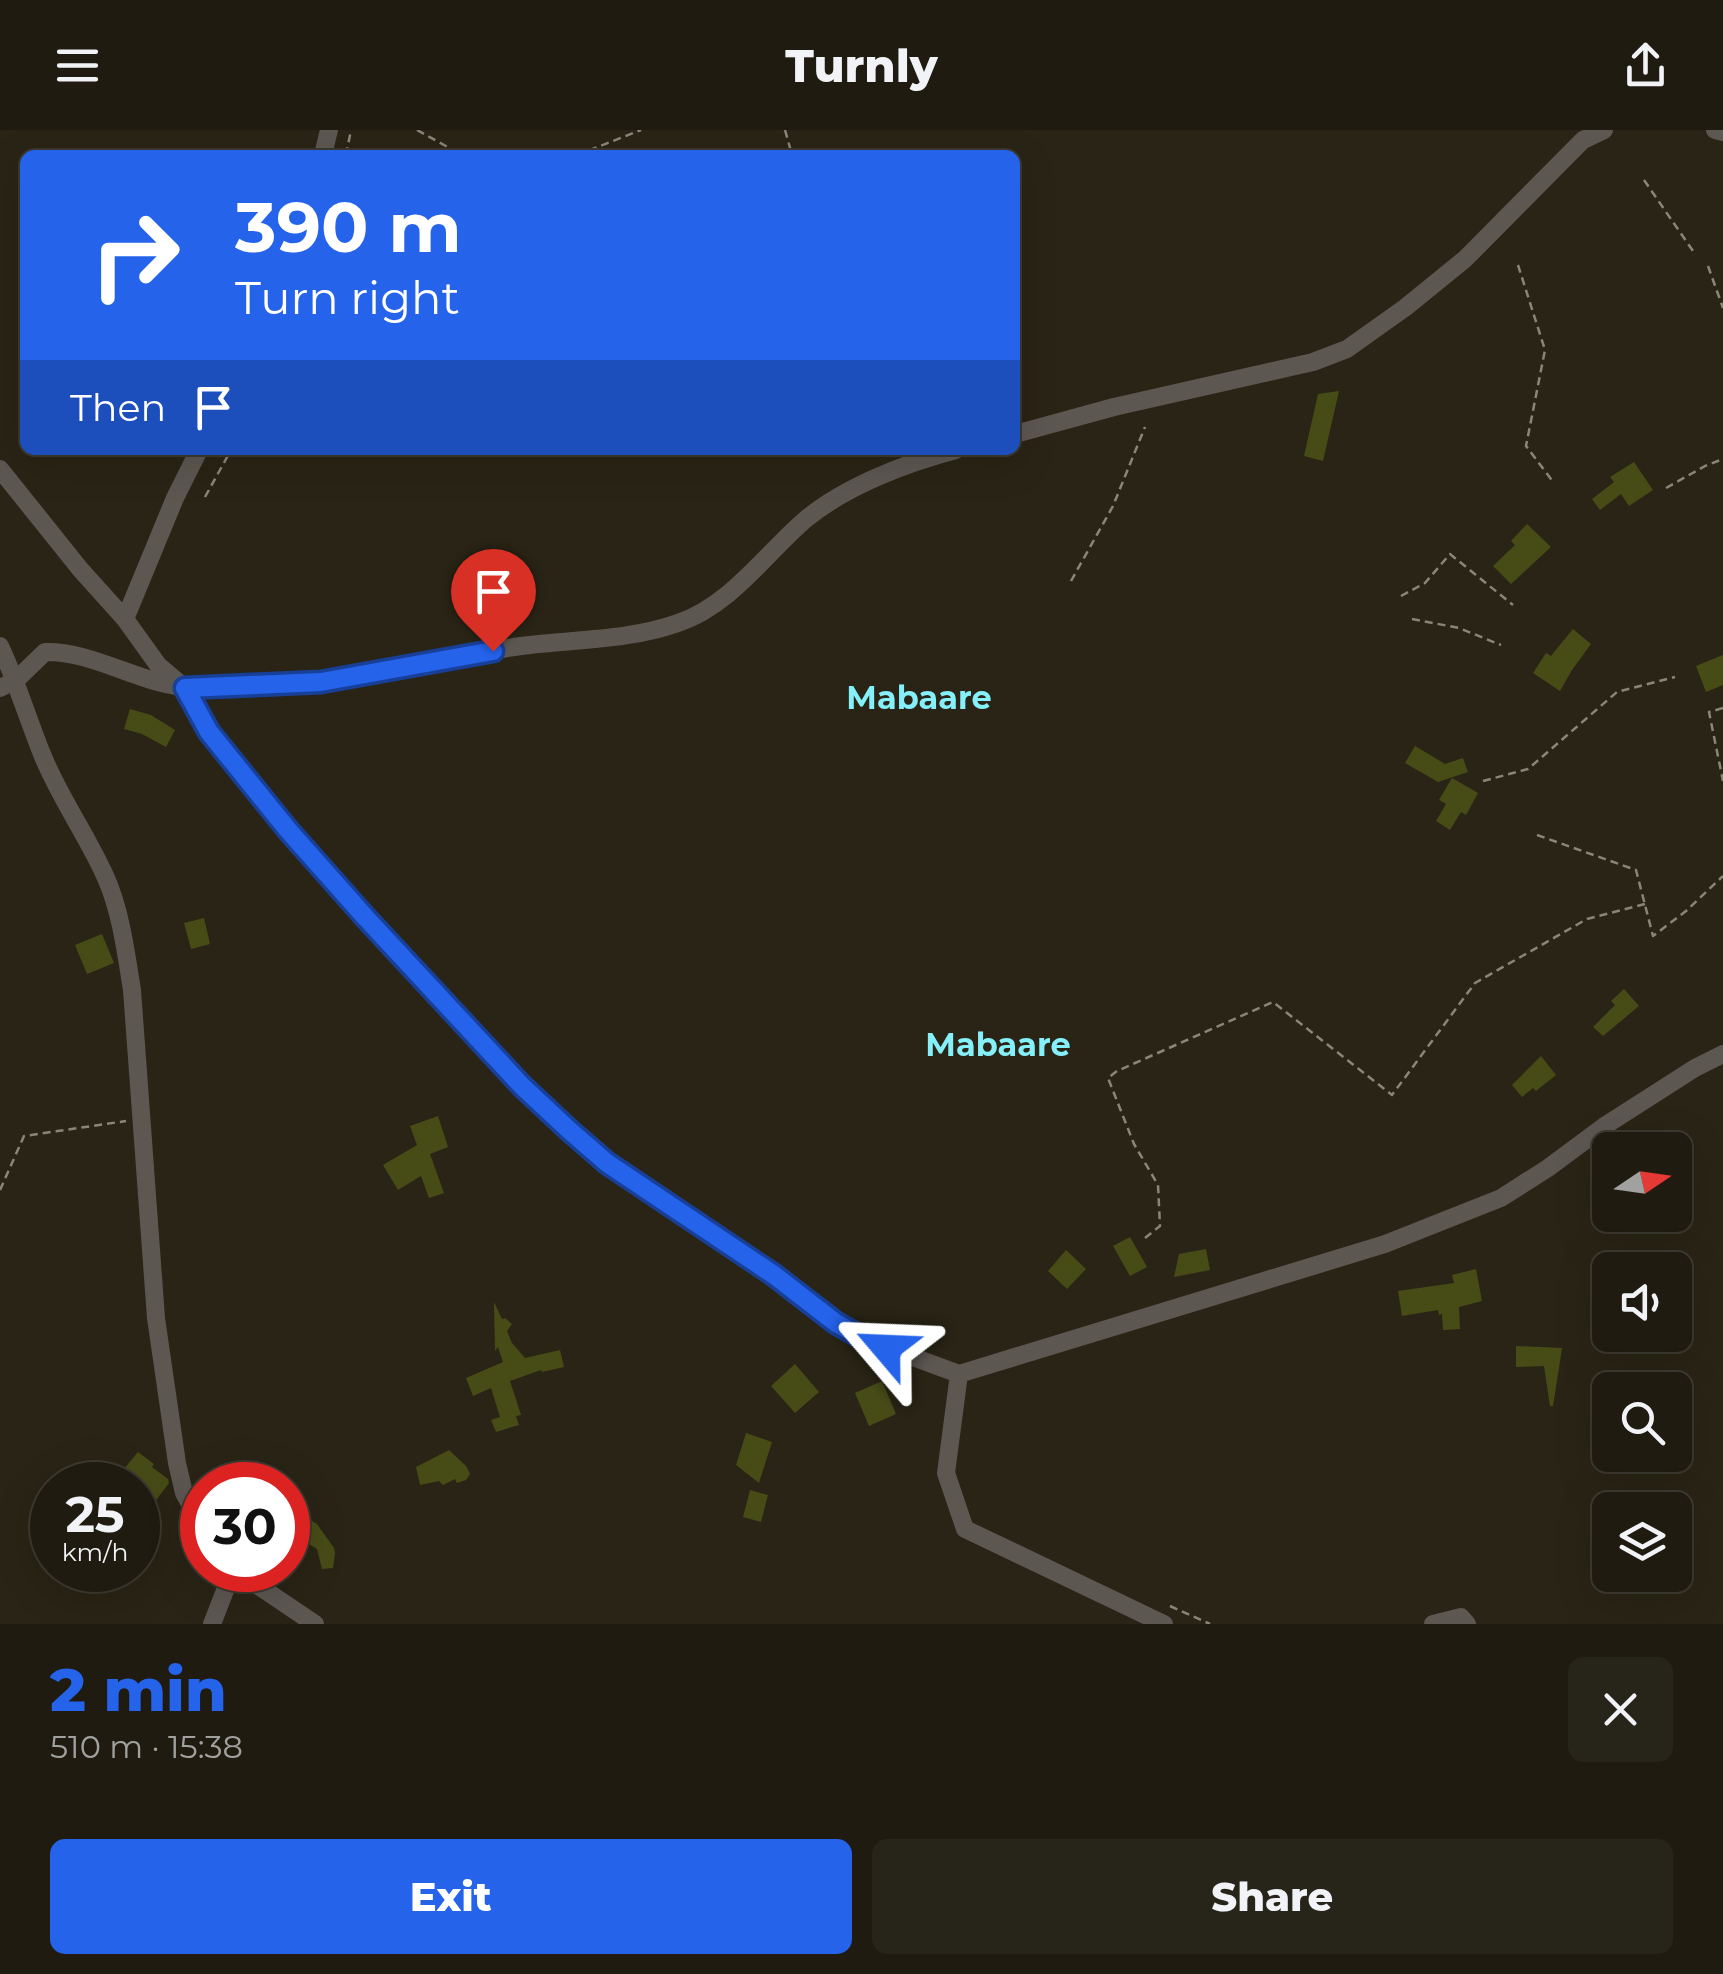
<!DOCTYPE html>
<html lang="en">
<head>
<meta charset="utf-8">
<style>
  body { margin:0; font-family:Montserrat,sans-serif; background:#272419; color:#f1f3f6; height:100vh; display:flex; flex-direction:column; font-size:38px; white-space:nowrap }
  * { box-sizing:border-box; margin:0 }
  p { font-size:32px; color:#a1a19f }
  .icon { flex:none; width:55px; height:55px; fill:none; stroke:currentColor; stroke-width:2; stroke-linecap:round; stroke-linejoin:round }
  .map { position:relative; height:1494px; overflow:hidden }
  .drawer { display:flex; flex-direction:column; background:#1f1b10; flex:1 }
  .drawer>* { flex:none }
  .banner { position:absolute; left:20px; top:20px; width:1000px; height:305px; border-radius:15px; box-shadow:0 10px 40px #0002,0 0 0 2px #3c3930; background:#2563eb; color:#fff; overflow:hidden }
  .needle { width:65px; rotate:77deg }
  .tools { position:absolute; left:1592px; top:1002px; display:grid; gap:20px }
  .tools a { display:grid; place-items:center; width:100px; height:100px; border-radius:15px; background:#1f1b10; box-shadow:0 10px 40px #0002,0 0 0 2px #3c3930; font-size:50px }
  .speed { position:absolute; left:30px; top:1332px; display:flex; gap:20px; font-size:50px; font-weight:700; text-align:center }
  .speed>* { display:grid; place-content:center; width:130px; height:130px; border-radius:50%; background:#1f1b10; box-shadow:0 10px 40px #0002,0 0 0 2px #3c3930; line-height:1 }
  .speed small { font-size:25px; font-weight:400 }
  .speed .limit { border:15px solid #d22; background:#fff; color:#111 }
  .pin { position:absolute; display:grid; place-items:center; width:85px; height:85px; color:#fff; margin:-102px -42px; border-radius:50% 50% 50% 0; rotate:-45deg; box-shadow:0 0 10px #0007 }
  .pin .icon { rotate:45deg }
  .me { position:absolute; width:110px; margin:-55px; rotate:296deg; stroke-linejoin:round; filter:drop-shadow(0 0 8px #0008) }
  .turn { display:flex; align-items:center; gap:35px; height:210px; padding:0 50px; font-size:45px }
  .turn .icon { width:130px; height:130px; stroke-width:2.5 }
  .turn b { display:block; font-size:70px; line-height:85px }
  .then { display:flex; align-items:center; height:95px; padding:0 50px; background:#0003; gap:20px; font-size:38px }
  .round { display:grid; place-items:center; flex:none; width:105px; height:105px; border-radius:15px; background:#272419 }
  .overview { display:flex; align-items:center; justify-content:space-between; height:170px; padding:0 50px }
  h1 { font-size:60px; font-weight:800; line-height:75px; color:#2563eb }
  .action { display:flex; gap:20px; margin-top:auto; padding:20px 50px }
  .action a { flex:1; height:115px; border-radius:15px; background:#2563eb; color:#fff; font-size:40px; font-weight:800; line-height:115px; text-align:center }
  .action a+a { background:#272419; color:#f1f3f6 }
  header { display:flex; justify-content:space-between; align-items:center; height:130px; padding:0 50px; background:#1f1b10; font-size:45px; font-weight:800 }
  .map>svg:first-child { display:block }
</style>
</head>
<body>
<header><svg class="icon" aria-label="menu" viewBox="0 0 24 24"><path d="M4 6h16M4 12h16M4 18h16"/></svg>Turnly<svg class="icon" aria-label="share" viewBox="0 0 24 24"><path d="M12 15V3M7 8l5-5 5 5M5 13v7h14v-7"/></svg></header>
<div class="map">
<svg width="1723" height="1494" viewBox="0 0 1723 1494">
  <rect width="100%" height="100%" fill="#292415"/>
  <path fill="#474c17" d="M 1339,261 L 1323,331 L 1304,326 L 1318,264 Z
    M 1634,332 L 1653,360 L 1629,376 L 1621,364 L 1600,380 L 1592,369 L 1614,352 L 1610,347 Z
    M 1527,394 L 1551,417 L 1511,454 L 1493,436 L 1515,415 L 1511,411 Z
    M 1573,499 L 1591,514 L 1572,540 L 1560,561 L 1533,543 L 1546,523 L 1551,526 Z
    M 1723,525 L 1723,555 L 1706,562 L 1696,536 Z
    M 130,579 L 151,585 L 175,600 L 166,617 L 142,604 L 124,599 Z
    M 1415,616 L 1445,634 L 1463,628 L 1468,642 L 1438,652 L 1405,633 Z
    M 1452,648 L 1478,663 L 1466,685 L 1461,682 L 1450,700 L 1436,691 L 1446,674 L 1439,670 Z
    M 204,788 L 210,814 L 191,819 L 184,793 Z
    M 102,804 L 114,833 L 87,844 L 75,815 Z
    M 1624,859 L 1639,876 L 1603,906 L 1593,897 L 1615,875 L 1611,871 Z
    M 1541,926 L 1556,945 L 1536,961 L 1533,958 L 1522,967 L 1512,955 Z
    M 438,986 L 448,1017 L 430,1024 L 444,1063 L 429,1068 L 421,1046 L 398,1060 L 383,1035 L 417,1015 L 410,996 Z
    M 1130,1107 L 1147,1137 L 1130,1146 L 1113,1116 Z
    M 1206,1119 L 1210,1140 L 1174,1147 L 1179,1124 Z
    M 1066,1120 L 1086,1139 L 1067,1159 L 1048,1141 Z
    M 1476,1139 L 1482,1171 L 1459,1177 L 1460,1199 L 1443,1200 L 1442,1184 L 1439,1185 L 1438,1180 L 1402,1186 L 1398,1161 L 1454,1153 L 1452,1145 Z
    M 494,1172 L 502,1189 L 505,1188 L 512,1194 L 507,1201 L 512,1213 L 525,1228 L 560,1220 L 564,1237 L 542,1242 L 541,1240 L 510,1251 L 521,1285 L 516,1286 L 519,1295 L 496,1302 L 491,1290 L 500,1287 L 491,1258 L 473,1266 L 466,1248 L 503,1232 L 498,1217 L 495,1221 Z
    M 1516,1216 L 1562,1218 L 1553,1276 L 1550,1276 L 1544,1236 L 1516,1237 Z
    M 795,1234 L 819,1262 L 795,1283 L 771,1256 Z
    M 882,1251 L 896,1284 L 869,1296 L 855,1263 Z
    M 746,1303 L 772,1312 L 759,1353 L 736,1335 Z
    M 449,1320 L 466,1336 L 470,1344 L 466,1350 L 457,1353 L 455,1349 L 443,1355 L 439,1351 L 420,1355 L 416,1337 Z
    M 138,1322 L 154,1334 L 152,1337 L 168,1349 L 169,1353 L 151,1377 L 138,1367 L 143,1356 L 123,1340 Z
    M 750,1360 L 768,1365 L 761,1392 L 743,1387 Z
    M 302,1385 L 317,1394 L 334,1418 L 335,1423 L 333,1438 L 322,1439 L 317,1419 L 291,1403 Z"/>
  <g fill="none" stroke-linecap="round" stroke-linejoin="round">
    <path stroke="#898579" stroke-width="2.5" stroke-dasharray="8 5" stroke-linecap="butt" d="M 417,0 L 462,25
      M 785,0 L 792,25
      M 346,25 L 351,0
      M 577,25 L 641,0
      M 1644,50 L 1693,121
      M 1518,135 L 1545,220 L 1526,316 L 1554,353
      M 1708,136 L 1723,178
      M 1666,358 L 1705,336 L 1723,329
      M 205,367 L 231,320
      M 1071,451 L 1113,376 L 1145,297
      M 1401,466 L 1425,453 L 1450,424 L 1513,475
      M 1412,489 L 1459,498 L 1501,515
      M 1723,578 L 1709,582 L 1723,651
      M 1483,651 L 1528,639 L 1617,562 L 1675,547
      M 1537,705 L 1636,740 L 1653,806 L 1686,781 L 1723,746
      M 0,1060 L 24,1006 L 126,991
      M 1145,1108 L 1160,1096 L 1158,1055 L 1134,1014 L 1108,948 L 1117,941 L 1273,872 L 1392,965 L 1475,853 L 1587,789 L 1645,774
      M 1170,1476 L 1210,1494"/>
    <path stroke="#5c5751" stroke-width="18" d="M 1715,0 L 1723,2
      M 323,25 L 329,0
      M 1015,304 L 1114,277 L 1313,232 L 1347,219 L 1406,177 L 1465,129 L 1583,10 L 1604,0
      M 0,339 L 80,439 L 125,489 L 158,535 L 185,558 L 209,602 L 288,700 L 365,788 L 522,955 L 569,1000 L 607,1033 L 662,1072 L 774,1145 L 836,1193 L 867,1210 L 959,1244 L 1385,1114 L 1501,1068 L 1548,1038 L 1606,995 L 1695,938 L 1723,924
      M 125,489 L 175,368 L 199,320
      M 0,516 C 17,552 27,587 42,624 C 59,667 87,705 106,748 C 121,782 126,823 132,860 L 156,1188 L 177,1333 L 184,1363 L 202,1396
      M 0,558 L 16,550 L 45,522 C 92,521 136,552 184,557 C 205,560 230,555 252,554 C 290,553 327,552 365,546 C 417,537 469,523 521,516 C 573,509 627,511 678,493 C 731,475 765,424 806,389 C 846,356 906,333 956,320
      M 959,1244 L 946,1343 L 965,1399 L 1164,1494
      M 235,1440 L 315,1494
      M 212,1494 L 233,1440
      M 1433,1494 L 1461,1487 L 1467,1494"/>
  </g>
  <g fill="none" stroke-linecap="round" stroke-linejoin="round">
    <g stroke="#184099" stroke-width="25">
      <path id="route" d="M 493,521 L 321,552 L 185,558 L 209,602 L 288,700 L 366,788 L 522,956 L 569,1000 L 607,1033 L 774,1145 L 836,1193 L 866,1210 L 886,1218"/>
    </g>
    <use href="#route" stroke="#2563eb" stroke-width="18"/>
  </g>
  <g text-anchor="middle" dominant-baseline="central" stroke-width="8" stroke-linejoin="round" paint-order="stroke">
    <g font-size="32" font-weight="bold" fill="#85f0f9" stroke="#292415">
      <text x="919" y="567">Mabaare</text>
      <text x="998" y="914">Mabaare</text>
    </g>
  </g>
</svg>
<div class="tools">
<a><svg class="needle" viewBox="-14 -14 28 28"><path d="M0-13l5 13h-10z" fill="#e53935"/><path d="M0 13l5-13h-10z" fill="#a1a19f"/></svg></a>
<a><svg class="icon" aria-label="sound" viewBox="0 0 24 24"><path d="M4 9h4l5-4v14l-5-4H4zM17 9q2 3 0 6"/></svg></a>
<a><svg class="icon" aria-label="search" viewBox="0 0 24 24"><circle cx="10" cy="10" r="6"/><path d="M15 15l6 6"/></svg></a>
<a><svg class="icon" aria-label="layers" viewBox="0 0 24 24"><path d="M12 4l9 5-9 5-9-5zM3 14l9 5 9-5"/></svg></a>
</div>
<div class="speed"><div>25<small>km/h</small></div><div class="limit">30</div></div>
<div class="pin" style="left:493px;top:521px;background:#d93025"><svg class="icon" aria-label="arrive" viewBox="0 0 24 24"><path d="M6 21V4h12l-3 4 3 4H6"/></svg></div>
<svg class="me" style="left:886px;top:1218px" viewBox="-20 -20 40 40"><path d="M0-17L14 15 0 8-14 15z" fill="#2563eb" stroke="#fff" stroke-width="4"/></svg>
<div class="banner">
<div class="turn"><svg class="icon" aria-label="right" viewBox="0 0 24 24"><path d="M7 20v-9h11M14 6l5 5-5 5"/></svg><div><b>390 m</b>Turn right</div></div>
<div class="then">Then<svg class="icon" aria-label="arrive" viewBox="0 0 24 24"><path d="M6 21V4h12l-3 4 3 4H6"/></svg></div>
</div>
</div>
<section class="drawer">
<div class="overview"><div><h1>2 min</h1><p>510 m · 15:38</p></div><a class="round"><svg class="icon" aria-label="close" viewBox="0 0 24 24"><path d="M6 6l12 12M18 6L6 18"/></svg></a></div>
<div class="action"><a>Exit</a><a>Share</a></div>
</section>
</body>
</html>
